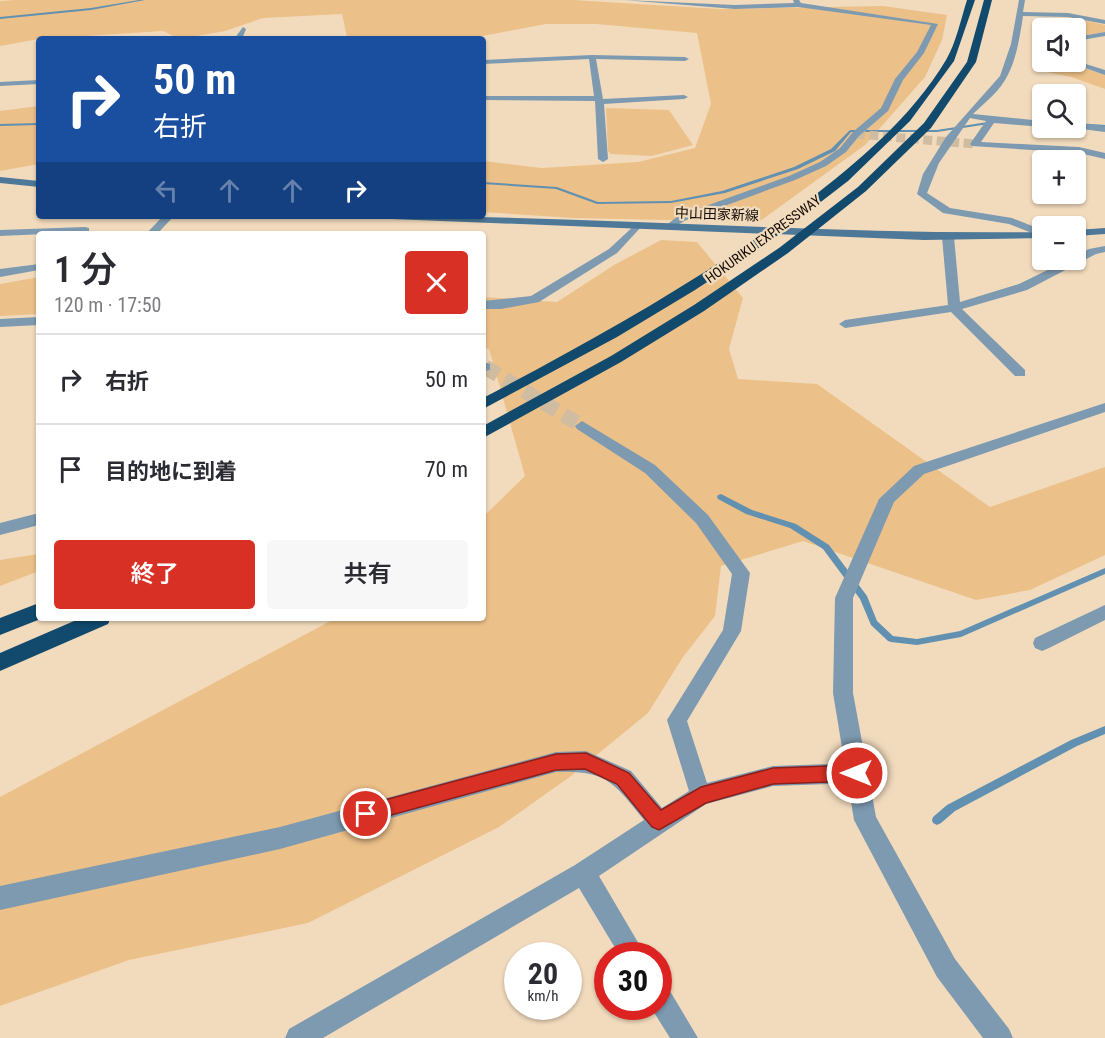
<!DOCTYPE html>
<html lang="ja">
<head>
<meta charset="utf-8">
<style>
  body { margin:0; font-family:"Roboto Condensed","Noto Sans JP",sans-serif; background:#f7f7f7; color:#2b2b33; height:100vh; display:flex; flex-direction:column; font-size:22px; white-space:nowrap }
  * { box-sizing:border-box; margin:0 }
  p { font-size:20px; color:#7c7c81 }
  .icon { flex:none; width:33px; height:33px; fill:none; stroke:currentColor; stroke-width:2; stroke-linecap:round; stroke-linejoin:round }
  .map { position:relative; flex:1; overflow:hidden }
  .side { position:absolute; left:36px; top:231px; width:450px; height:390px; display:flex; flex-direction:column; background:#fff; border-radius:6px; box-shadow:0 2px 4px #0004 }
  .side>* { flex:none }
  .guide { position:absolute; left:36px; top:36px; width:450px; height:183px; border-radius:6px; box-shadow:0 2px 4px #0004; background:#1a4fa0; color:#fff; overflow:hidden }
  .controls { position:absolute; left:1032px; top:18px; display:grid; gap:12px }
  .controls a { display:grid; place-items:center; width:54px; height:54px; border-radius:6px; background:#fff; box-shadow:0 2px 4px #0004; font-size:30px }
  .speed { position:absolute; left:504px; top:942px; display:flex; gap:12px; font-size:30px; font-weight:700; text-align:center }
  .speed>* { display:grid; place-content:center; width:78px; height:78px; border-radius:50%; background:#fff; box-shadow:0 2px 4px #0004; line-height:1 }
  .speed small { font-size:15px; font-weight:400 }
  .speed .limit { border:9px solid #d22; background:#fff; color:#111 }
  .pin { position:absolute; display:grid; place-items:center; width:51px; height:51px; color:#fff; margin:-26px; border:3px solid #fff; border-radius:50%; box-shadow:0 2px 6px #0007 }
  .me { position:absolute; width:66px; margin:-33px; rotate:270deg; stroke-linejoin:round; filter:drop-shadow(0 0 4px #0008) }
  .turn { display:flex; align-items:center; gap:21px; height:126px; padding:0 18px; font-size:27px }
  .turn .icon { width:78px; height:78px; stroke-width:2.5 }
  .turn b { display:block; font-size:42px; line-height:51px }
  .lanes { display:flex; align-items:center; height:57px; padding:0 18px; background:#0003; justify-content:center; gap:30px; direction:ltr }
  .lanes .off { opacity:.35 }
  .round { display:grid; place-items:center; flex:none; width:63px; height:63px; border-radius:6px; background:#f7f7f7 }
  .head { display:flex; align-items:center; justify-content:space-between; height:102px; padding:0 18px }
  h1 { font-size:36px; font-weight:600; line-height:45px }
  .button { display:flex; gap:12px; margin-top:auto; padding:12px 18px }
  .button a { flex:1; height:69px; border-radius:6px; background:#d93025; color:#fff; font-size:24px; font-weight:600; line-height:69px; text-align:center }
  .button a+a { background:#f7f7f7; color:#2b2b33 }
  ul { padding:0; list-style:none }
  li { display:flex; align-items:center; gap:18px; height:90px; padding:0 18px; border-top:2px solid #e1e1e2 }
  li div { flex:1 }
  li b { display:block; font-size:22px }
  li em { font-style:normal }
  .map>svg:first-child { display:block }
</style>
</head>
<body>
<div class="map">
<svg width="1105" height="1038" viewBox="0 0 1105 1038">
  <rect width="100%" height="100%" fill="#f2dbbd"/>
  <path fill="#ecc089" d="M 16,0 L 573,0 L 720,9 L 883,6 L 947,15 L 942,40 L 925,77 L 865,145 L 759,222 L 573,218 L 483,212 L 483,161 L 542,168 L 638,162 L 695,148 L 711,104 L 697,33 L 596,24 L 546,24 L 467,39 L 347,37 L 342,14 L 263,18 L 225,31 L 180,39 L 163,31 L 39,39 L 0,46 L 0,1 Z
    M 1084,20 L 1105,25 L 1105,32 L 1076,37 L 1076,28 L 1048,28 L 1037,23 L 1059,24 Z
    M 1046,62 L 1066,62 L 1105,75 L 1105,89 L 1071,77 L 1042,71 Z
    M 39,106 L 39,164 L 0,171 L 0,111 Z
    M 606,108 L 669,110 L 693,145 L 652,156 L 611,154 L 608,151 Z
    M 661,240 L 697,242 L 743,298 L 729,349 L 738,379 L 817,384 L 990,507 L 1105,467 L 1105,555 L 1030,590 L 976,600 L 803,541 L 721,566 L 715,616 L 683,657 L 648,713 L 571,776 L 499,827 L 308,923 L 129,960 L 0,1006 L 0,797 L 336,618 L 483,618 L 483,517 L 525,476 L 489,349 L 483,348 L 483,297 L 557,302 L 614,265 Z
    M 39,277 L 39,314 L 0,316 L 0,284 Z
    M 39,554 L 39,571 L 0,586 L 0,560 Z"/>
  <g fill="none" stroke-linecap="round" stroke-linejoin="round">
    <path fill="#6190b1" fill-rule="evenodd" d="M 139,0 L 145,0 L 91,10 L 0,19 L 0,17 L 91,8 Z
      M 994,121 L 995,121 L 995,123 L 937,132 L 851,132 L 835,151 L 798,169 L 725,193 L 671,203 L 597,204 L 556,189 L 483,184 L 483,182 L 557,187 L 598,202 L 671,201 L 722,191 L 794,167 L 831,149 L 850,130 L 937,130 Z
      M 39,123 L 39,125 L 0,126 L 0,124 Z
      M 1076,123 L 1105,125 L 1105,127 L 1076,125 Z
      M 721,494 L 752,510 L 796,524 L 829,545 L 867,596 L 877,621 L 893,636 L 917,639 L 960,631 L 1105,568 L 1105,574 L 961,637 L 917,645 L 891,642 L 888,641 L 871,625 L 860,599 L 823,549 L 790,528 L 746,514 L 718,499 L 717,497 L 718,495 Z
      M 1105,726 L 1105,734 L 1077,746 L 955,811 L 941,823 L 937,825 L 933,823 L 932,820 L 933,817 L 947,805 L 1071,740 Z"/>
    <path stroke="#d0bca1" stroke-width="9" stroke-dasharray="9 4.5" stroke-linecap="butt" d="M 856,134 L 975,144"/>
    <path stroke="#d0bca1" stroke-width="15" stroke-dasharray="15 8" stroke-linecap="butt" d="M 485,367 L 582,426"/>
    <path fill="#7d9ab0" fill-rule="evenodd" d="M 624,0 L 735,5 L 794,3 L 793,0 L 799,0 L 801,3 L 938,24 L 924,53 L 903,80 L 888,111 L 859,136 L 846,152 L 826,166 L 795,180 L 686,220 L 669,230 L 664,227 L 678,216 L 789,176 L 820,162 L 840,148 L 853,132 L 881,108 L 895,79 L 917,52 L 931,25 L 798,7 L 735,9 Z
      M 1019,0 L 1025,0 L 1023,12 L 1068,13 L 1105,20 L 1105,24 L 1068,17 L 1023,16 C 1019,42 1015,71 997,91 C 990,99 981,106 973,114 L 1042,121 L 1042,127 L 994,123 L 981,142 L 1079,147 L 1105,153 L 1105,159 L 1079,153 L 972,146 L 970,144 L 986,121 L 970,118 L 939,163 L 927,193 L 950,208 L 1012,218 L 1042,230 L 1042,237 L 1009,224 L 943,213 L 917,194 L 923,174 L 946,137 L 1000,76 L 1011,44 Z
      M 243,27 L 246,29 L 242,39 L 234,39 Z
      M 1105,32 L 1105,36 L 1076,41 L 1076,37 Z
      M 592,55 L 685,57 L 689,59 L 685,61 L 596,59 L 603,99 L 684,95 L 688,97 L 684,99 L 604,104 L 608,159 L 603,162 L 598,159 L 595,101 L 483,100 L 483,96 L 594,96 L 589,59 L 483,64 L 483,60 Z
      M 1076,61 L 1105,70 L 1105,75 L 1068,62 Z
      M 39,80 L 39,84 L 0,86 L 0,82 Z
      M 1076,123 L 1105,126 L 1105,132 L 1073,128 Z
      M 163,216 L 174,216 L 157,234 L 146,234 Z
      M 638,222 L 643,225 L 617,253 L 539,302 L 501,309 L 483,309 L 483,301 L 531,296 L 609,249 Z
      M 85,227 L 89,228 L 89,232 L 0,236 L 0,230 Z
      M 948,234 L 954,237 L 960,302 L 1019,284 L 1068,260 L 1076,260 L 1076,255 L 1089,249 L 1105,246 L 1105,252 L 1096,254 L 1027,290 L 962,309 L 1025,370 L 1025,376 L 1015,376 L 951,312 L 845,328 L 839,324 L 845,320 L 948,305 L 942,237 Z
      M 39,264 L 39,270 L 0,277 L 0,269 Z
      M 39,317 L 39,325 L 0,327 L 0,319 Z
      M 483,362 L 490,364 L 490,370 L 483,371 Z
      M 582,421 L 655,465 L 708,515 L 750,573 L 741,631 L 687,721 L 707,783 L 773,766 L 857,763 L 865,766 L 868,773 L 865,780 L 857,783 L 773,786 L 706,804 L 599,876 L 646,956 L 620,956 L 579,888 L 323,1038 L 285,1038 L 289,1029 L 575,865 L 644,820 C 614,783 607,770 556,772 L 280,849 L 0,910 L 0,886 L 280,827 L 556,752 L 586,751 L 631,771 L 662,808 L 689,791 L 667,720 L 723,630 L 732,574 L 696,523 L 645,473 L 577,429 L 575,426 Z
      M 39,513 L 39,525 L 0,535 L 0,523 Z
      M 1105,605 L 1105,620 L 1049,648 L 1042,651 L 1035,648 L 1033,643 L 1035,638 Z
      M 658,982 L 667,986 L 698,1038 L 670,1038 L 650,1006 L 658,1006 Z"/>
    <path fill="#7d9ab0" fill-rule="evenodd" d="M 1105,403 L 1105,412 L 924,474 L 894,502 L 853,598 L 853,693 L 876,817 L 955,959 L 1009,1029 L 1013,1038 L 983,1038 L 937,977 L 854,820 L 833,693 L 835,598 L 879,499 L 914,466 Z"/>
    <path fill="#4d7898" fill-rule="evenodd" d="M 0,177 L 39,181 L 39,187 L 0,183 Z
      M 386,216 C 605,216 823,235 1042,232 L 1042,238 L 924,240 L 391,219 Z
      M 1105,228 L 1105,234 L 1076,236 L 1076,230 Z"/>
    <path fill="#114a6c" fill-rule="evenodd" d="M 967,0 L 975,0 L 954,61 L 910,121 L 848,181 L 774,238 L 695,290 L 617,337 L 483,409 L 483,398 C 595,339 705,278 806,202 C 858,162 912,117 946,60 C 956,43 961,19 967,0 Z
      M 984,0 L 992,0 L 976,62 L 931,128 L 866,191 L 788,253 L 704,311 L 621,362 L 483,438 L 483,426 L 611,356 L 694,305 L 779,248 L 858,187 L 924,123 L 967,62 Z
      M 39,603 L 39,618 L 43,618 L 0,635 L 0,618 Z
      M 81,618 L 111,618 L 108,624 L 0,671 L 0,653 Z"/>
  </g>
  <path fill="#d93025" stroke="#8d1f18" stroke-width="1.5" d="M 586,753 L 629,773 L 661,810 L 701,787 L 773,768 L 857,765 L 863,767 L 866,773 L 863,779 L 857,781 L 773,784 L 706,803 L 659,830 L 652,827 L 617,784 L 585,769 L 556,770 L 366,822 L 360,820 L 357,814 L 360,807 L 366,805 L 556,754 Z"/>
  <g text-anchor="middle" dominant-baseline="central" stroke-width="4.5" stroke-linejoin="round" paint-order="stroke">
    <g font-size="14" fill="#120a02" stroke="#f2dbbd">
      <text transform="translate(717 214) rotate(2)">中山田家新線</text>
      <text transform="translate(763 239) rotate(-36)">HOKURIKU EXPRESSWAY</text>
    </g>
  </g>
</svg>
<div class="controls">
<a><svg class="icon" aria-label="sound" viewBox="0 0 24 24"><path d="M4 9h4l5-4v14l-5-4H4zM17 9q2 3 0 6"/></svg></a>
<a><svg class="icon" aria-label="search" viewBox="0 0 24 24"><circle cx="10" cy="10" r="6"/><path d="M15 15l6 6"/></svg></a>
<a>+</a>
<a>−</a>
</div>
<div class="speed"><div>20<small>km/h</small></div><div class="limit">30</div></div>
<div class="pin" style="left:366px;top:814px;background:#d93025"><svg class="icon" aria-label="arrive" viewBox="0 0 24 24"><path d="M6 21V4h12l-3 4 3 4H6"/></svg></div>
<svg class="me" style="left:857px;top:773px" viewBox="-20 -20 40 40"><circle r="17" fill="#d93025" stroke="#fff" stroke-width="3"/><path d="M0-11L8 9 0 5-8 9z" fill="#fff"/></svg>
<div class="guide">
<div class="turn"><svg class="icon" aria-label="right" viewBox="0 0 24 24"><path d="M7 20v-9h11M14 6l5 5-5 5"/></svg><div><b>50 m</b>右折</div></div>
<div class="lanes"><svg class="icon off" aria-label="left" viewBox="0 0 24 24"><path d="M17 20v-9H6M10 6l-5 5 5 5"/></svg><svg class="icon off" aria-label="ahead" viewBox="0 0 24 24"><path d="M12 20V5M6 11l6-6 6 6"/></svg><svg class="icon off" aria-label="ahead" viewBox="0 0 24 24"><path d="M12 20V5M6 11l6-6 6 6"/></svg><svg class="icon" aria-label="right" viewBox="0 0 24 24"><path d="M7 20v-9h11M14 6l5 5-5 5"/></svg></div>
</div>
<section class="side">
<div class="head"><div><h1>1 分</h1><p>120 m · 17:50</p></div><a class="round" style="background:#d93025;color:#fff"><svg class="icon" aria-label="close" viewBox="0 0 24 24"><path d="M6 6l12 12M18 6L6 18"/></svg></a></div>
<ul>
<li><svg class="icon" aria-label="right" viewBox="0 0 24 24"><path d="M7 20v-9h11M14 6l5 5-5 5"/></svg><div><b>右折</b></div><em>50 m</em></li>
<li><svg class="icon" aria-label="arrive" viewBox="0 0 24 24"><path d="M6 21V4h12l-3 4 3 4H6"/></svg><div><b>目的地に到着</b></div><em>70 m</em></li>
</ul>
<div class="button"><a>終了</a><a>共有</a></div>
</section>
</div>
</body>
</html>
